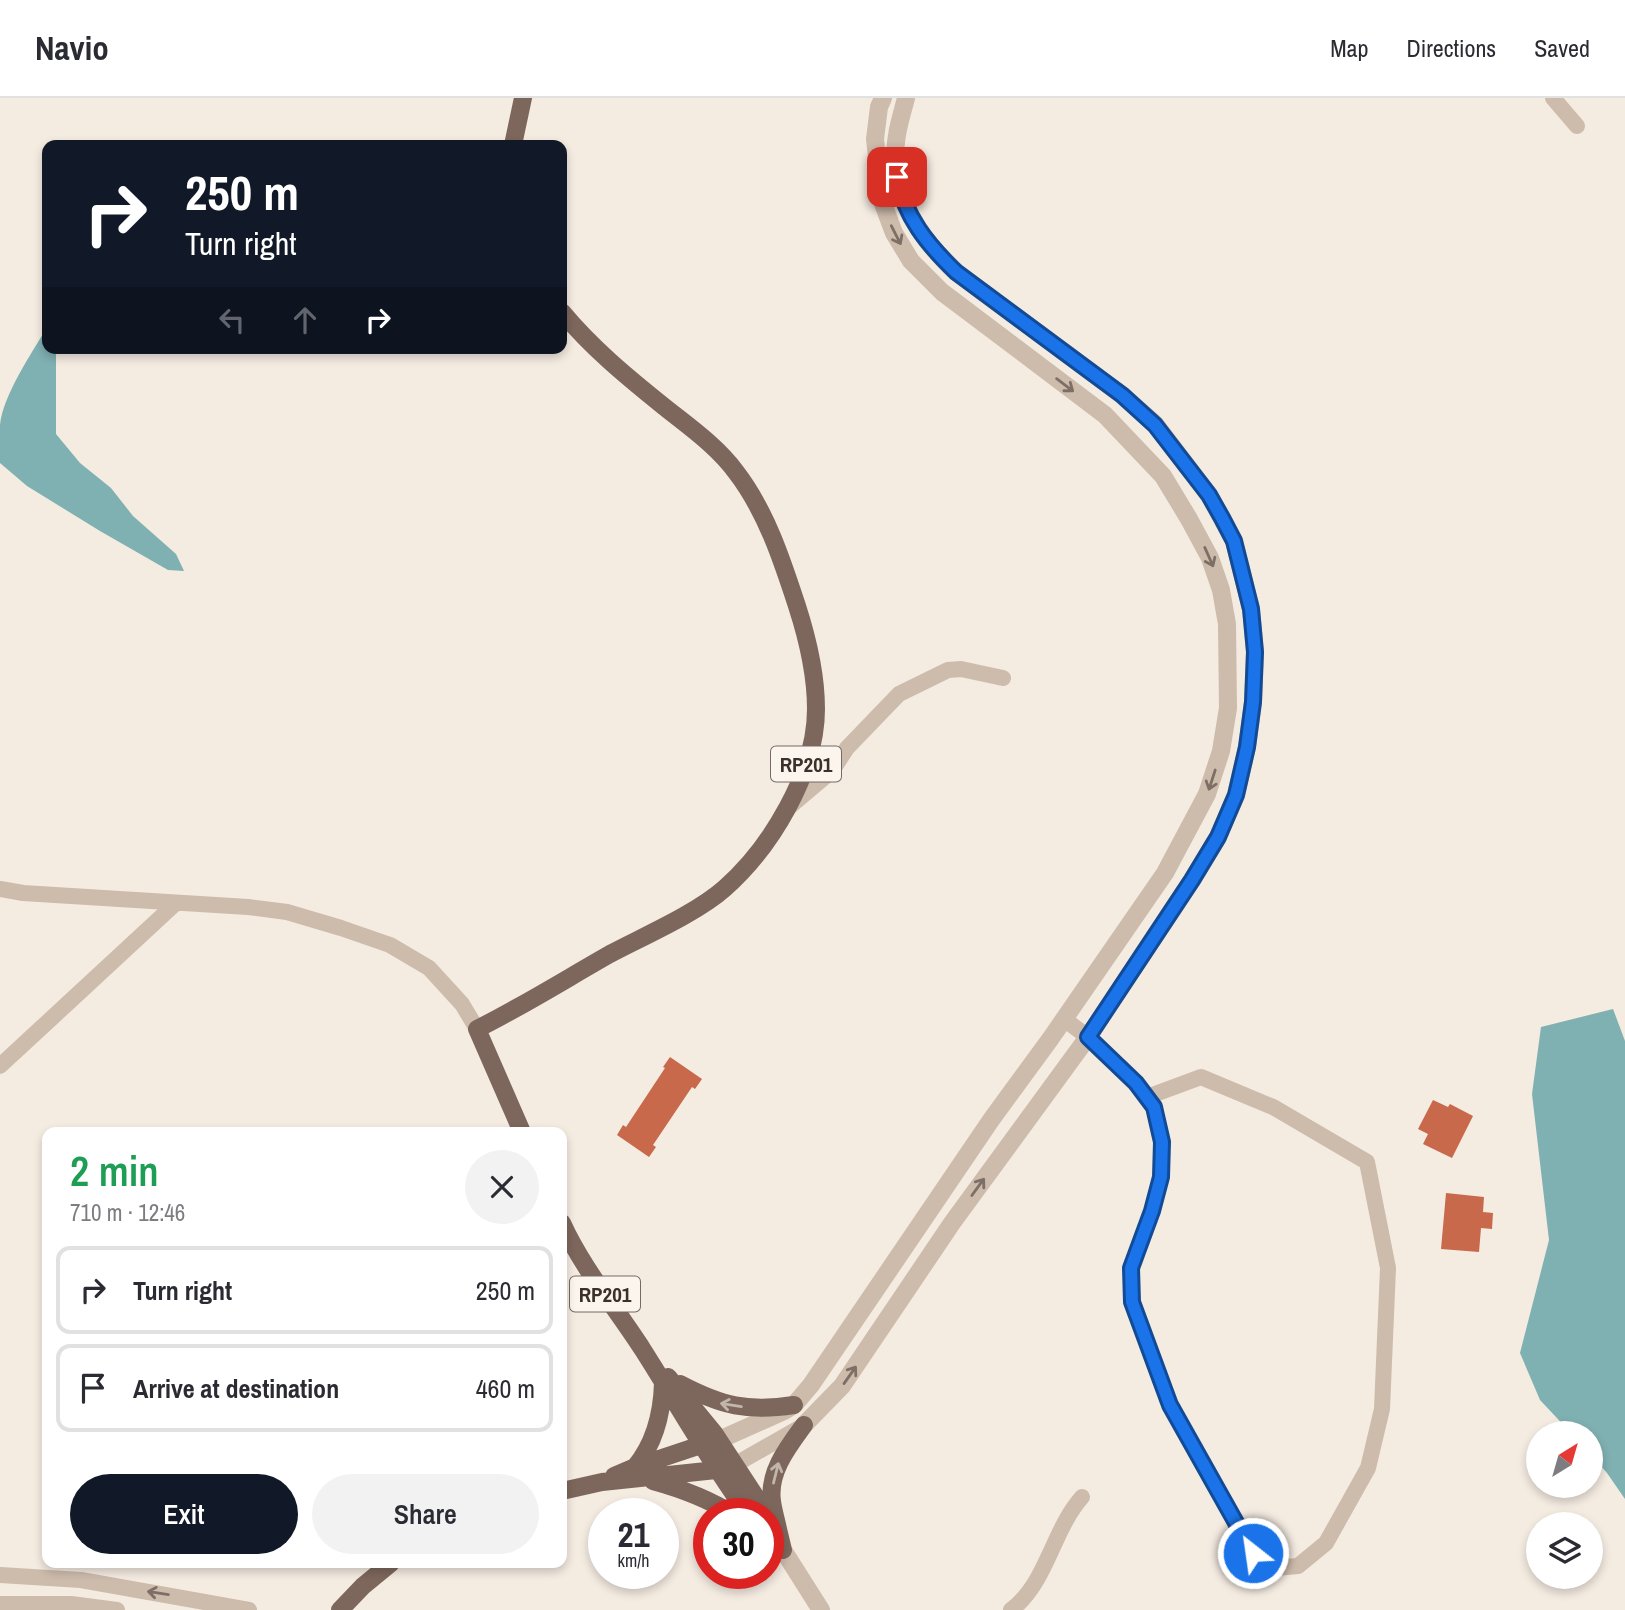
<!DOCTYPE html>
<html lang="en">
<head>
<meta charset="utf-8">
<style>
  body { margin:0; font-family:"Archivo Narrow",sans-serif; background:#f2f2f3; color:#2b2b33; height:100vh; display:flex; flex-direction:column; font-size:26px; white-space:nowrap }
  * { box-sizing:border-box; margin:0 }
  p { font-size:23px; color:#7c7c81 }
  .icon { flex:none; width:38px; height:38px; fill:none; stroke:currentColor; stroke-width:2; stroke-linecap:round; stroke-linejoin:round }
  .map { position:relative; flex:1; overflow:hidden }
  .side { position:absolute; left:42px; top:1029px; width:525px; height:441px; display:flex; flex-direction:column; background:#fff; border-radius:14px; box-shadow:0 4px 10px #0003 }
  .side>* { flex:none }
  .banner { position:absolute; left:42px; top:42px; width:525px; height:214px; border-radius:14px; box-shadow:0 4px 10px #0003; background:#111827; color:#fff; overflow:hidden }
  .needle { width:46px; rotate:37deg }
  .buttons { position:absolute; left:1526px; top:1323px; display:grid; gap:14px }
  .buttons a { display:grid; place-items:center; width:77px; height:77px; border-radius:50%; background:#fff; box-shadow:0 4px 10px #0003; font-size:35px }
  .speed { position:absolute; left:588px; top:1400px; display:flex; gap:14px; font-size:35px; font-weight:700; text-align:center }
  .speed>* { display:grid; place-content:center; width:91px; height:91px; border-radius:50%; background:#fff; box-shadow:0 4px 10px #0003; line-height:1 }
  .speed small { font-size:18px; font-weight:400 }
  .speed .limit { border:10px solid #d22; background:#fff; color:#111 }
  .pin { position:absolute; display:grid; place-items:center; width:60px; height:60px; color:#fff; margin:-30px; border-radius:14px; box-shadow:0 4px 10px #0006 }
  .me { position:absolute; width:77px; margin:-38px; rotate:330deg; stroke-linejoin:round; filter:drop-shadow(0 0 5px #0008) }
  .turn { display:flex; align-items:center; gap:24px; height:147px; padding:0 28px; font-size:32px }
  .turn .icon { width:91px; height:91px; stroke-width:2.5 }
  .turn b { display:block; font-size:49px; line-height:60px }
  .lanes { display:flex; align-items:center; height:66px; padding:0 28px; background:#0003; justify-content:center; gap:35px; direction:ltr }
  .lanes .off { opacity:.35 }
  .round { display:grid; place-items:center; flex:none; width:74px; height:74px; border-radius:37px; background:#f2f2f3 }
  .head { display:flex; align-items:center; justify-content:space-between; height:119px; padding:0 28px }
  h1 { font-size:42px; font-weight:600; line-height:52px; color:#1e9e55 }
  .button { display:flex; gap:14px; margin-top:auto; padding:14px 28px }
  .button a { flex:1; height:80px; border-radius:42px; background:#111827; color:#fff; font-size:28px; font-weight:600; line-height:80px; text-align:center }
  .button a+a { background:#f2f2f3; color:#2b2b33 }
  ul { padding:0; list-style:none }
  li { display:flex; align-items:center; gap:21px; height:88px; margin:0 14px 10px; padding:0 14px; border:4px solid #e1e1e2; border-radius:14px }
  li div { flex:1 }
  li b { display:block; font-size:26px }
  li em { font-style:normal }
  header { display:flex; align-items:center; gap:42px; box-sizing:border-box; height:98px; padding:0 35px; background:#fff; border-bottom:2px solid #e1e1e2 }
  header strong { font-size:33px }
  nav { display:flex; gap:38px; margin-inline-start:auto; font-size:24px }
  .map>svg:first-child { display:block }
</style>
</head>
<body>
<header>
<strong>Navio</strong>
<nav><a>Map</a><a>Directions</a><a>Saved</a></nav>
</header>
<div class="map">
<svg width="1625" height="1512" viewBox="0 0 1625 1512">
  <rect width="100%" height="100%" fill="#f4ebe1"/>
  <path fill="#7fb0b2" d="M 47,229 L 47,250 L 56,250 L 56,336 L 80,365 L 111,390 L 133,418 L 176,456 L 184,473 L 168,472 L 100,433 L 27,388 L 0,365 C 0,353 0,339 0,327 C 3,297 32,255 47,229 Z
    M 1613,911 L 1625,943 L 1625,1401 L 1607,1375 L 1591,1357 L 1591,1335 L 1571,1335 L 1540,1302 L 1520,1255 L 1549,1142 L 1532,996 L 1541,929 Z"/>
  <path fill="#c8694b" d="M 670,959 L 702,981 L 695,991 L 692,989 L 653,1047 L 656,1049 L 649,1059 L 617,1037 L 623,1027 L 626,1029 L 665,970 L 663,969 Z
    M 1433,1002 L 1448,1009 L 1450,1006 L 1473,1018 L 1452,1060 L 1423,1046 L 1428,1036 L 1418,1031 Z
    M 1446,1095 L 1484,1099 L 1483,1114 L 1493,1115 L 1492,1131 L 1481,1130 L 1479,1154 L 1441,1151 Z"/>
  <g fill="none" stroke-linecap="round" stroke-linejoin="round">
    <path stroke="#cdbbac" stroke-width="16" d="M 1553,0 L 1577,28
      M 787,711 L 832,673 L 847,650 L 899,596 L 948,572 L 961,571 L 1003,580
      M 0,791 L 23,795 L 248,809 L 287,814 L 341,830 L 390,847 L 429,870 L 462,906 L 477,931
      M 1064,921 L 1088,939 L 1119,968 L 1136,985 L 1154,1009 L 1162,1044 L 1161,1079 L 1152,1113 L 1131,1170 L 1132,1204 L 1170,1307 L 1253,1455 L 1276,1470 L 1298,1468 L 1326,1445 L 1368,1370 L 1382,1311 L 1388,1170 L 1367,1064 L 1273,1009 L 1201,979 L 1147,999
      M 0,968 L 176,805
      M 736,1366 L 801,1329
      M 0,1477 L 81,1482 L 249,1512
      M 0,1506 L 71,1506 L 117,1512
      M 1011,1512 C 1047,1485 1052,1433 1082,1399"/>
    <path stroke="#cdbbac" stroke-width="18" d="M 804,1327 L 842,1288 L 952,1125 L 1088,939 L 1192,782 L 1218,739 L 1236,697 L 1247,649 L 1253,604 L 1255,554 L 1251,511 L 1234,443 L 1209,397 L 1155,326 L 1122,297 L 956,174 C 917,137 887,93 897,37 C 899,24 903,12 906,0
      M 719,1342 L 784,1313 L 794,1307 L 811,1287 L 991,1022 L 1051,940 L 1165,775 L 1207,696 L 1221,653 L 1228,610 L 1227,526 L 1221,492 L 1210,460 L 1189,421 L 1163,378 L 1105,317 L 942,194 L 911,163 L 894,135 L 882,103 L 875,41 L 879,9 L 883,0
      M 783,1452 L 821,1512"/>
    <path stroke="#7d675c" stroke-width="18" d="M 513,47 L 523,0
      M 522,1034 L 477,931 C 523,908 566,881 610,856 C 644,838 697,815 725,790 C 771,749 816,675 816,611 C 816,576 808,542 797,508 C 782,462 766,413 736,374 C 716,347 688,328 662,307 C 626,278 592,250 562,214
      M 562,1125 C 583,1171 616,1210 643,1252 C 678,1307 709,1363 748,1416
      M 668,1279 L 714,1335 L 767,1416
      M 680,1286 C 722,1308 747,1314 794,1307
      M 635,1369 C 655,1345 662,1317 663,1285
      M 614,1378 L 635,1369 L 710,1344
      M 653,1383 C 682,1391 707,1400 732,1416
      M 562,1393 L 602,1384 L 716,1372 L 726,1369
      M 772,1423 L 778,1431 L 783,1452
      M 778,1431 C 776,1421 773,1412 772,1403 C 768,1374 788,1349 804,1327
      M 340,1512 L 363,1488 L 391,1465"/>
  </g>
  <defs><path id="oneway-shaft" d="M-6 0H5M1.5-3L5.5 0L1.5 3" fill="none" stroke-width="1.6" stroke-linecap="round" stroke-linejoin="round" transform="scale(1.75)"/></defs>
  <g stroke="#7d6f65">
    <use href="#oneway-shaft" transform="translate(896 137) rotate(63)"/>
    <use href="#oneway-shaft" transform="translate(1065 287) rotate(37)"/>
    <use href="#oneway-shaft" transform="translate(1209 459) rotate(66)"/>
    <use href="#oneway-shaft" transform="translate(1212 682) rotate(108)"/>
    <use href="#oneway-shaft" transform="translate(978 1089) rotate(-54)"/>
    <use href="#oneway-shaft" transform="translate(850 1277) rotate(-55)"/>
    <use href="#oneway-shaft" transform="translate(158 1495) rotate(-171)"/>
  </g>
  <g stroke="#c2b5ac">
    <use href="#oneway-shaft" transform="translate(731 1307) rotate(-171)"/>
    <use href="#oneway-shaft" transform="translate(776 1375) rotate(-76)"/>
  </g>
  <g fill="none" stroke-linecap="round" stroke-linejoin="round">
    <g stroke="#114b97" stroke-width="18">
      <path id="route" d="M 897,79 C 905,119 927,146 956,174 L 1122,297 L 1155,327 L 1209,397 L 1222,420 L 1234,443 L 1251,511 L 1255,554 L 1253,604 L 1247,649 L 1236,697 L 1218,739 L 1192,782 L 1088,939 L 1136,985 L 1154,1009 L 1162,1044 L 1161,1079 L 1152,1113 L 1131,1170 L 1132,1204 L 1170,1307 L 1253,1455"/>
    </g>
    <use href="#route" stroke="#1a73e8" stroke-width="12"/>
  </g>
  <g text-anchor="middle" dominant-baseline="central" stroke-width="5" stroke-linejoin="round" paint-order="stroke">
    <g fill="#fbf5ee" stroke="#756b66" stroke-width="2">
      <rect x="771" y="648.5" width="70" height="35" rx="5"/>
      <rect x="570" y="1178.5" width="70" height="35" rx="5"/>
    </g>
    <g font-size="21" font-weight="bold" fill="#3b302b">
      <text x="806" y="666">RP201</text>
      <text x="605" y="1196">RP201</text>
    </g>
  </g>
</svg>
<div class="buttons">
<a><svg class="needle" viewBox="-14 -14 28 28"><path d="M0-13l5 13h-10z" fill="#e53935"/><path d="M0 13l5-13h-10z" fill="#7c7c81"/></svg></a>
<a><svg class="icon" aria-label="layers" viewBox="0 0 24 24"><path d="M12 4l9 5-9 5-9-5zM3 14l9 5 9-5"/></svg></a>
</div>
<div class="speed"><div>21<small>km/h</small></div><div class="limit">30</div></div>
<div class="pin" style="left:897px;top:79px;background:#d93025"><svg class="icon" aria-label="arrive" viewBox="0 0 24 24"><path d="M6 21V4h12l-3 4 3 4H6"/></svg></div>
<svg class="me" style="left:1253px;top:1455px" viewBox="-20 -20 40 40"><circle r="17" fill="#1a73e8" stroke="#fff" stroke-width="3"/><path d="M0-11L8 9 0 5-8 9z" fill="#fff"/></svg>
<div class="banner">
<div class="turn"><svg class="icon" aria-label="right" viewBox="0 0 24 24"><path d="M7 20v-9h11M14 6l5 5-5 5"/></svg><div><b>250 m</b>Turn right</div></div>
<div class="lanes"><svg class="icon off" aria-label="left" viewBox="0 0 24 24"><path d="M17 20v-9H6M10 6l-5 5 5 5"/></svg><svg class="icon off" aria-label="ahead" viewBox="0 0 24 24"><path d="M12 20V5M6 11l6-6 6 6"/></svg><svg class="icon" aria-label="right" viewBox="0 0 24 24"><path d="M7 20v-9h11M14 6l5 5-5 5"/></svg></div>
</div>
<section class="side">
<div class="head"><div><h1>2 min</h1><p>710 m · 12:46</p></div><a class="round"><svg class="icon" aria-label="close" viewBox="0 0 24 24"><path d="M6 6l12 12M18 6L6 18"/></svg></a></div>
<ul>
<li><svg class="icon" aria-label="right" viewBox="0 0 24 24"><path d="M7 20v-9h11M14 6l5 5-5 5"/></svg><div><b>Turn right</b></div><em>250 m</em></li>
<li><svg class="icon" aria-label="arrive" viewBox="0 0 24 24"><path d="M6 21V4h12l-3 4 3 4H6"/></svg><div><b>Arrive at destination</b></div><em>460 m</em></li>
</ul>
<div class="button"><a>Exit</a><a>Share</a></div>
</section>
</div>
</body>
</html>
